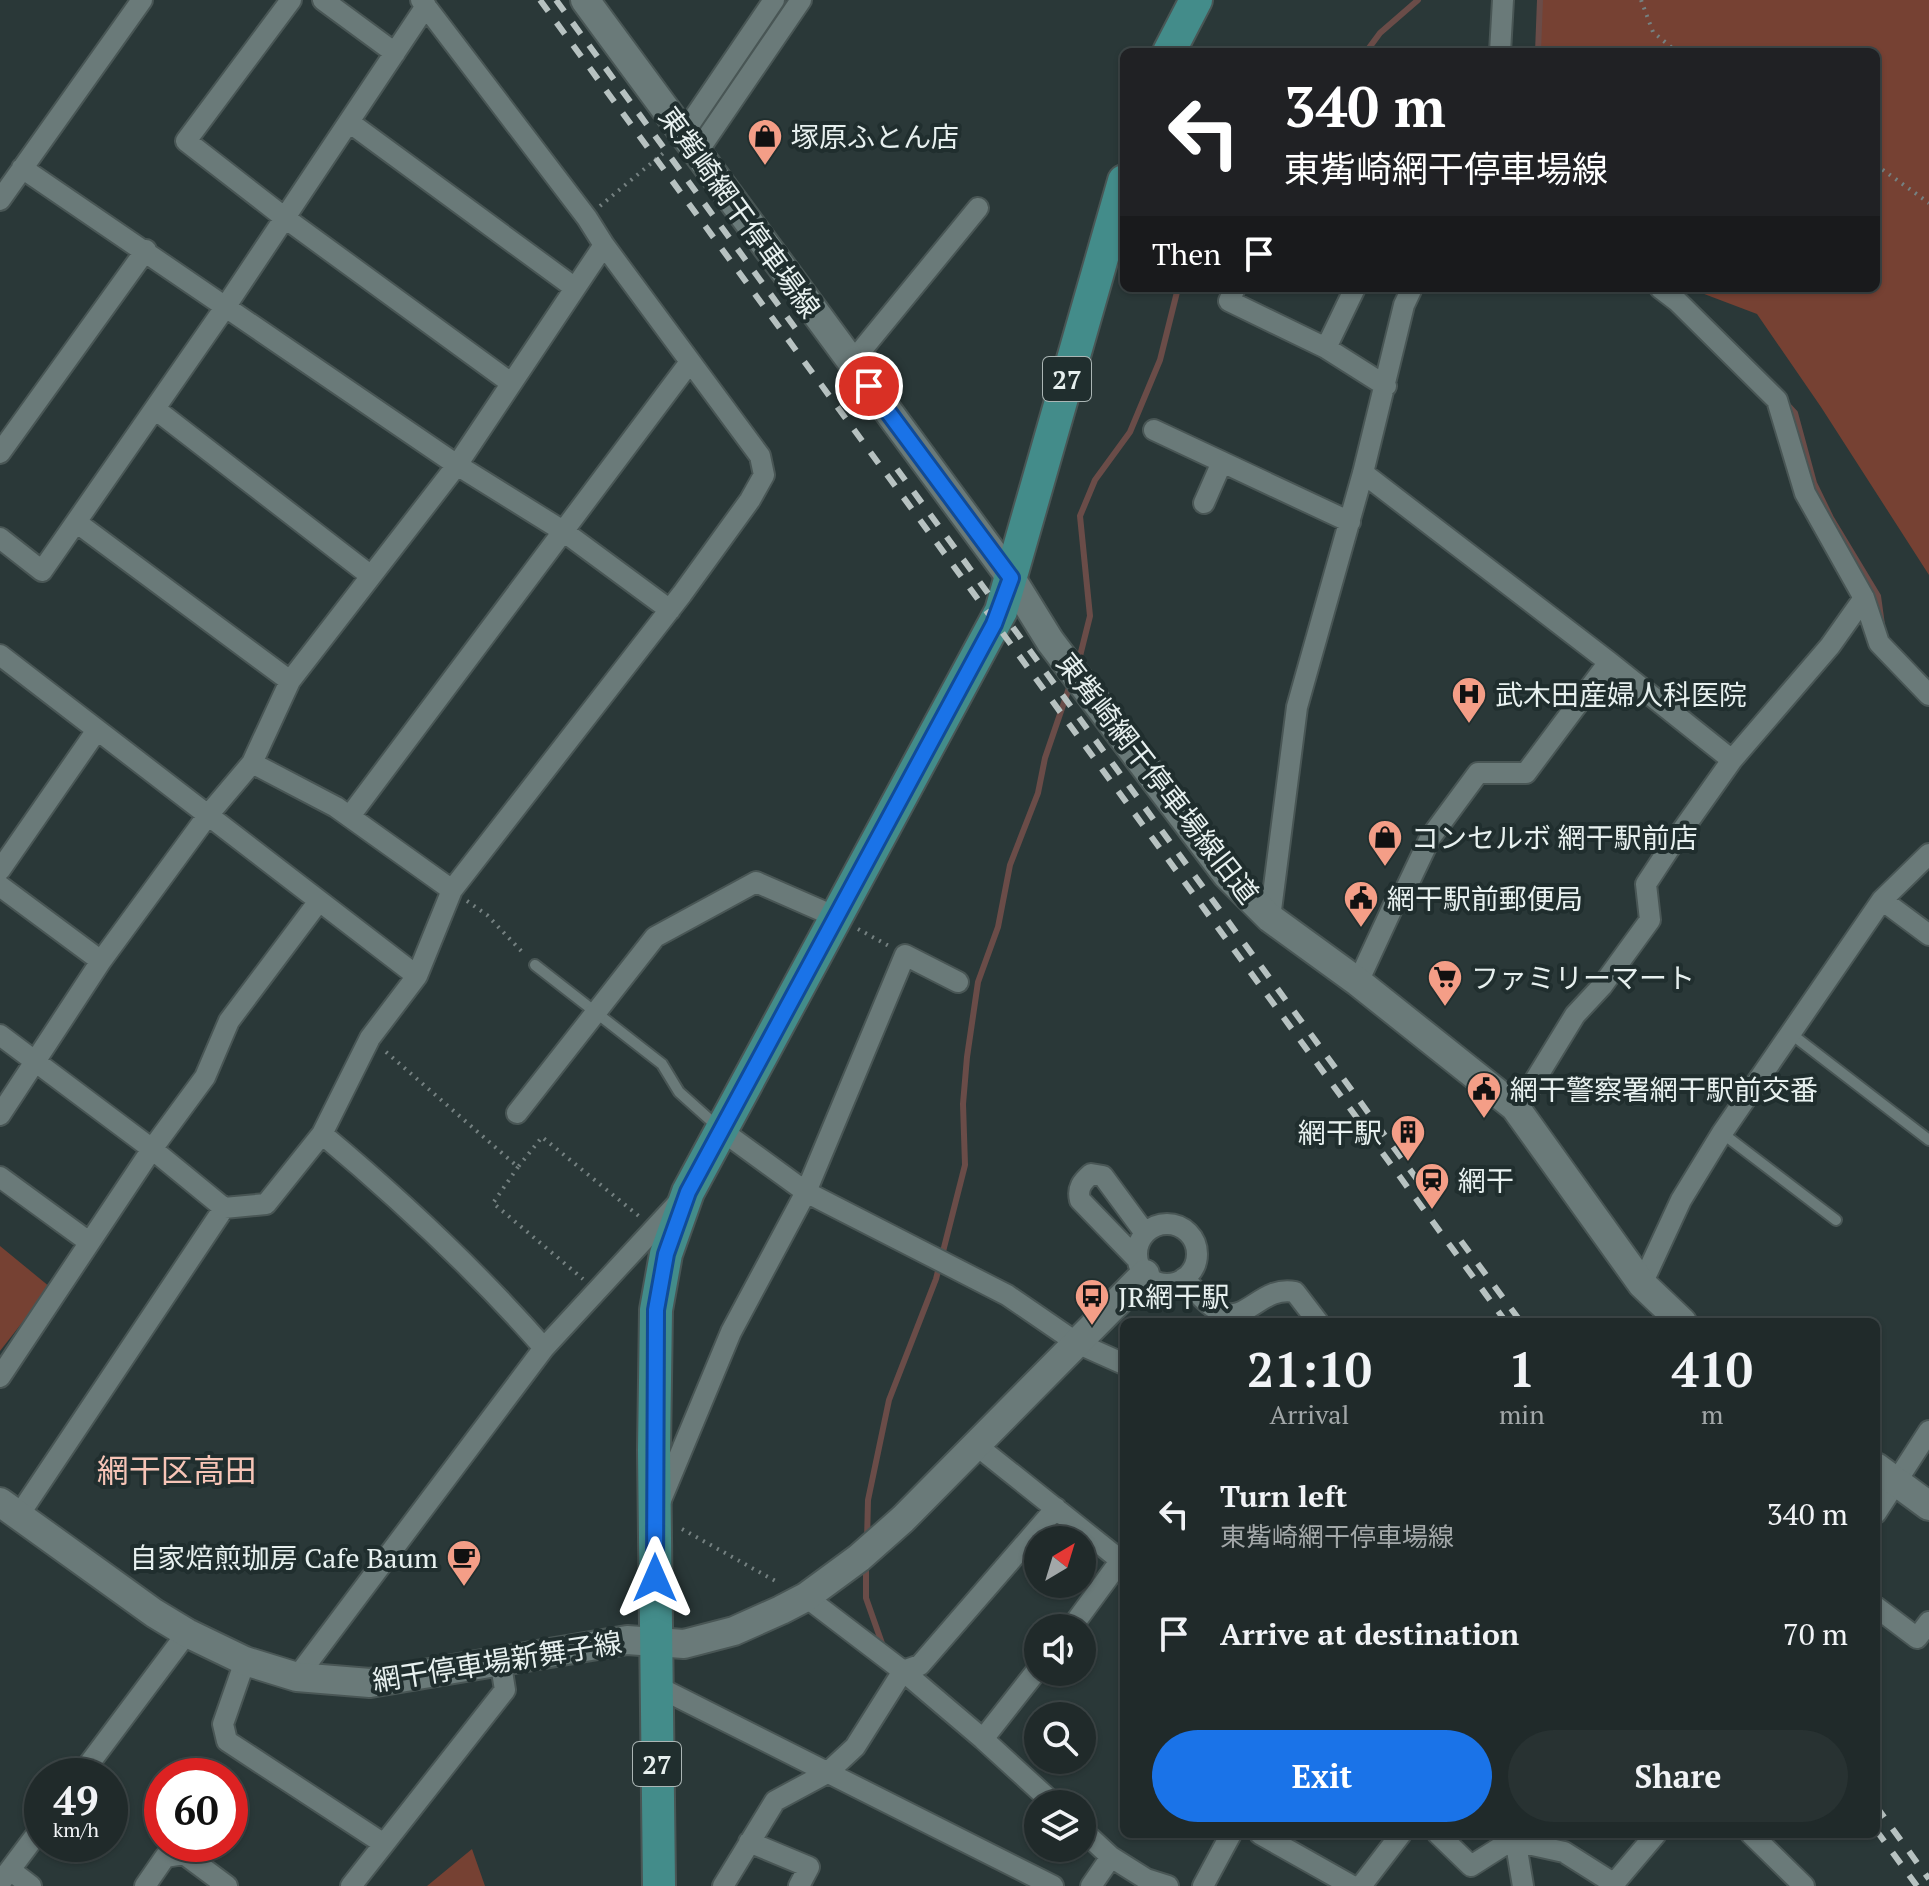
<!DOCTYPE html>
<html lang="en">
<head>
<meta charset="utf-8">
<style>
  body { margin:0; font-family:"PT Serif","Noto Sans JP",serif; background:#283232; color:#f1f3f6; height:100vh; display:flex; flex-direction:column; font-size:30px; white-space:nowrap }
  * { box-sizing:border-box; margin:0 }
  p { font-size:26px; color:#a2a7a8 }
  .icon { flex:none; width:44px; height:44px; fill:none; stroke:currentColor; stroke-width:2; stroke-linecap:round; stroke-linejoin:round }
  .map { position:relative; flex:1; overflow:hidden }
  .details { position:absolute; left:1120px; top:1318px; width:760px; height:520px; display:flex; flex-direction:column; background:#202a2a; border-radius:12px; box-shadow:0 2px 6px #0004,0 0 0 2px #3d4647 }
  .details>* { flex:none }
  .hud { position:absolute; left:1120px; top:48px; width:760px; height:244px; border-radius:12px; box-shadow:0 2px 6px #0004,0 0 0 2px #3d4647; background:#202124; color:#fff; overflow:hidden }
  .needle { width:52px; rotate:38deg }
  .tools { position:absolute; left:1024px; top:1526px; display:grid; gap:16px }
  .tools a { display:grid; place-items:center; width:72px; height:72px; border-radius:50%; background:#202a2a; box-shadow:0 2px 6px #0004,0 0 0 2px #3d4647; font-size:40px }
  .speed { position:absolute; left:24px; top:1758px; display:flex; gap:16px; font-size:40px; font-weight:700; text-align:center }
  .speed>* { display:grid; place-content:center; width:104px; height:104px; border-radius:50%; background:#202a2a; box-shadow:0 2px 6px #0004,0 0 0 2px #3d4647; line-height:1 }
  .speed small { font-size:20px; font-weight:400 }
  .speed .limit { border:12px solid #d22; background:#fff; color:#111 }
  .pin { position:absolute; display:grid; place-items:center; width:68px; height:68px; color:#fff; margin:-34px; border:4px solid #fff; border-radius:50%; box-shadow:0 2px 8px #0007 }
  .me { position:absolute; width:88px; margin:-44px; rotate:0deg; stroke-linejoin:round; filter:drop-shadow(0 0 6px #0008) }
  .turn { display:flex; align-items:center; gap:28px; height:168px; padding:0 32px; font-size:36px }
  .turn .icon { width:104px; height:104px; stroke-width:2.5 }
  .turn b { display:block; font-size:56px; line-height:68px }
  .then { display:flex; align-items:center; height:76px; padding:0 32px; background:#0003; gap:16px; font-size:30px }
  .eta { display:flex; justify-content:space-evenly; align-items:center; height:136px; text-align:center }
  .eta b { font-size:48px; font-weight:700; line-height:56px }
  .primary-button { display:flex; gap:16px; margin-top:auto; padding:16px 32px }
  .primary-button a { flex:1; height:92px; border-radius:48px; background:#1a73e8; color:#fff; font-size:32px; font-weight:700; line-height:92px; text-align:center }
  .primary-button a+a { background:#283232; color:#f1f3f6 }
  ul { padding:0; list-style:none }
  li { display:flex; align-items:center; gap:24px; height:120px; padding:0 32px }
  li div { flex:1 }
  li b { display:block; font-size:30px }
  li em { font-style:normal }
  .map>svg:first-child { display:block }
</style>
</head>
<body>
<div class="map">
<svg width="1929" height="1886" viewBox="0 0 1929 1886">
  <rect width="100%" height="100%" fill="#2a3838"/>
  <path fill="#764133" d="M 1537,0 L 1929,0 L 1929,575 L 1821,407 L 1757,314 L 1691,289 L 1876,288 L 1876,52 L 1537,52 Z
    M 0,1246 L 50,1287 L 0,1351 Z
    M 472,1849 L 485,1886 L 427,1886 Z"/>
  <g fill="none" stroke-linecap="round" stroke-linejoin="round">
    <path stroke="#6a4c48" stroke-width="6" d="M 1366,52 L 1380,33 L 1418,0
      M 1538,52 L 1540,0
      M 1784,401 L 1795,413 L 1814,483 L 1831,518 L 1878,596 L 1882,625
      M 1078,664 L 1090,616 L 1080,516 L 1095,480 L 1130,432 L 1160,360 L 1178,288
      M 867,1541 L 868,1500 L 889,1400 L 936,1279 L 965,1165 L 963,1104 L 967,1057 L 978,982 L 998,927 L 1010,865 L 1038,793 L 1045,758 L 1071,682
      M 866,1564 L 866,1598 L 884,1649"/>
    <g stroke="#495655" stroke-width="14">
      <path id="lane" d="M 535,965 L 662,1064 L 679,1092 L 718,1127
        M 1790,1033 L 1929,1140
        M 1722,1133 L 1836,1220"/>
    </g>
    <g stroke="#495655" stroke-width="24">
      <path id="street" d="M 291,0 L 186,141 L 285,218 L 511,383
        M 323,0 L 395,53
        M 1500,52 L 1503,0
        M 349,122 L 575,288
        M 683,134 L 774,0
        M 696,154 L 801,0
        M 22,168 L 457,465 L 563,531 L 670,610
        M 0,200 L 142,0
        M 1235,288 L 1229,301 L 1326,348 L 1386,386
        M 1660,288 L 1677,301 L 1777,400 L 1805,493 L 1864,598 L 1879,643 L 1929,695
        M 1326,348 L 1355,288
        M 852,362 L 978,208
        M 155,409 L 371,576
        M 1154,430 L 1350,522
        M 0,453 L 146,250
        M 1363,473 L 1609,662 L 1732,760
        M 1204,503 L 1222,462
        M 76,522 L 290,681
        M 0,538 L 42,571 L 226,306 L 426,6
        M 0,655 L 417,976 L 370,1038 L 322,1134
        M 252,763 L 336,807 L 452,890
        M 350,816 L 690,362
        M 0,870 L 97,730
        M 0,886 L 101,961
        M 1882,900 L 1929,935
        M 1270,918 L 1297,707 L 1363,473 L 1404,305 L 1412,288
        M 417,976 L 452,890 L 682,594 L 750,500 L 764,475 L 760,456 L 604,245 L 587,218 L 421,0
        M 1358,982 L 1397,898 L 1401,899 L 1430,838 L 1478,773 L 1526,773 L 1609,662
        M 0,1035 L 152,1149 L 224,1208 L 266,1204 L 322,1134 C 402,1201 475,1269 544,1348
        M 1515,1107 L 1529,1090 L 1575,1015 L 1602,986 L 1650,920 L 1646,884 L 1669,849 L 1732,760 L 1830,646 L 1864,598
        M 517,1113 L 655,937 L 756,882 L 836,917
        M 0,1115 L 101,961 L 208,815 L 252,763 L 290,681 L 457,465 L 604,245
        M 721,1130 L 806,1192 L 1007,1295 L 1077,1343 L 1124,1364
        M 0,1177 L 89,1242
        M1137 1254a30 30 0 1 1 60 0a30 30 0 1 1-60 0Z
        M 1137,1259 L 1080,1200 C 1077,1188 1082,1182 1091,1174 L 1103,1176 L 1145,1233
        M 1184,1278 C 1195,1290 1206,1305 1221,1312 C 1246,1324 1262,1285 1295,1292 L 1318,1322
        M 1642,1284 L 1681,1200 L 1722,1133 L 1882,900 L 1929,854
        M 0,1377 L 152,1149 L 205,1077 L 229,1021 L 319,901
        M 976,1445 L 1124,1563
        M 661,1500 L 731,1332 L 806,1192 L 905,955 L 958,982
        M 1876,1513 L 1929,1431
        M 19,1515 L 224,1208
        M 806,1597 L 903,1671 L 983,1739 L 1054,1804
        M 1876,1607 L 1917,1638 L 1929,1622
        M 1071,1628 L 1121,1560
        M 245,1661 L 223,1724 L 227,1741 L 384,1844 L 351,1886
        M 297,1677 L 544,1348 L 677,1204
        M 656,1686 L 1053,1886
        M 983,1739 L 1038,1669
        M 80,1776 L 187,1633
        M 1082,1830 L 1111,1857 L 1146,1879 L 1168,1886
        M 1260,1834 L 1352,1886
        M 1438,1834 L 1471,1866 L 1515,1838 L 1523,1886
        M 1511,1834 L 1528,1844 L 1564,1852 L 1613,1883
        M 1751,1834 L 1804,1886
        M 749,1842 L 809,1867 L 799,1886
        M 384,1844 L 505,1690 L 500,1659
        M 10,1870 L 31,1886
        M 0,1883 L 42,1827
        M 145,1886 L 165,1857 L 184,1854 L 227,1886
        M 723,1886 L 775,1801 L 827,1773 L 855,1747 L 903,1671 L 920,1665 L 1056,1508
        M 1091,1886 L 1111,1857
        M 1203,1886 L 1231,1834
        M 1361,1886 L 1401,1834
        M 1612,1886 L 1656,1834"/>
    </g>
    <g stroke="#495655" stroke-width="32">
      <path id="secondary" d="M 585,0 L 1011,578 L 1050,641 L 1227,875 L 1270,918 L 1358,982 L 1515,1107 L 1642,1284 L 1682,1322
        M 1876,1467 L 1929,1506
        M 0,1502 L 154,1613 L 187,1633 L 245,1661 L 297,1677 L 370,1683 L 627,1640 L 684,1644 L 734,1631 L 781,1610 L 806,1597 L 859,1558 L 903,1519 L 1145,1274"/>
    </g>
    <g stroke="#495655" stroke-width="36">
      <path id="primary" d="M 1169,52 L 1196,0
        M 659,1886 L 654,1450 L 656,1310 L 666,1254 L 688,1192 L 1001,611 L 1124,181"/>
    </g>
    <path stroke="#758181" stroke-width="4" stroke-dasharray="2 6" stroke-linecap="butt" d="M 1641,0 L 1653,32 L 1677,52
      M 1876,165 L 1929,203
      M 600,206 L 667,150
      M 467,901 L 487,915 L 525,955
      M 858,929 L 889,946
      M 386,1052 L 518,1167 L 542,1137 L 640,1217
      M 518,1167 L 493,1203 L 583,1279
      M 682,1529 L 779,1583"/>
    <use href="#lane" stroke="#6a7a79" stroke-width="10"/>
    <use href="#street" stroke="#6a7a79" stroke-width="20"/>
    <use href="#secondary" stroke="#6a7a79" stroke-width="28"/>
    <use href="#primary" stroke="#438c8a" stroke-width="32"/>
    <path stroke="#b7c2c1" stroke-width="6" stroke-dasharray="14 14" stroke-linecap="butt" d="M 540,0 L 1506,1322
      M 556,0 L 801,336
      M 897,469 L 1438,1208
      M 1461,1241 L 1521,1322
      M 1876,1806 L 1929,1879
      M 1876,1830 L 1917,1886"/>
  </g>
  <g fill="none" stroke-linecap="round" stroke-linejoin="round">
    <g stroke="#114b97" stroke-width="20">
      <path id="route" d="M 655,1578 L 656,1310 L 666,1254 L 688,1192 L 994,624 L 1011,578 L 869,386"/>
    </g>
    <use href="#route" stroke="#1a73e8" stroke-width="14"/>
  </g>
  <defs>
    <g id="shop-pin" transform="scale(1.8)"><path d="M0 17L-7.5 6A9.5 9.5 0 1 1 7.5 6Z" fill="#f49e87" stroke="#202e2e"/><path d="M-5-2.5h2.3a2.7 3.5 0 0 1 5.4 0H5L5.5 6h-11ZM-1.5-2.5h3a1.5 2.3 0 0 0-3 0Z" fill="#111"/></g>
    <g id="hospital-pin" transform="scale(1.8)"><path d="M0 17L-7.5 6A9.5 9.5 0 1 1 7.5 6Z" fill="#f49e87" stroke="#202e2e"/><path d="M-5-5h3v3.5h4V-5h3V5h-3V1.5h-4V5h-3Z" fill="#111"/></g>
    <g id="civic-pin" transform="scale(1.8)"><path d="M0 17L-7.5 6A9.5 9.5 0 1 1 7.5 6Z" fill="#f49e87" stroke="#202e2e"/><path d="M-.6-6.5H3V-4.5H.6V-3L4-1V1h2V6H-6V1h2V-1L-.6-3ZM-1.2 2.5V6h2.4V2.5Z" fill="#111"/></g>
    <g id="supermarket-pin" transform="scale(1.8)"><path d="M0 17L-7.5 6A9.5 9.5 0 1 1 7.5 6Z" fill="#f49e87" stroke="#202e2e"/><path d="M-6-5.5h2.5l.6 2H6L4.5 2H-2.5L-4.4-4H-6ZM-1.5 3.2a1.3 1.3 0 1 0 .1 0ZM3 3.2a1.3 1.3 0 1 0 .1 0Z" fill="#111"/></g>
    <g id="building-pin" transform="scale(1.8)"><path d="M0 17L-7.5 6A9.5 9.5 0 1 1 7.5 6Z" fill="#f49e87" stroke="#202e2e"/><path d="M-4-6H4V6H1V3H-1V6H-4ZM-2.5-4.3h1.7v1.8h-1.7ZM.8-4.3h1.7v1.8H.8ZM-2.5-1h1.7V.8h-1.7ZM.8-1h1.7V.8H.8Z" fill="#111"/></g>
    <g id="station-pin" transform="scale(1.8)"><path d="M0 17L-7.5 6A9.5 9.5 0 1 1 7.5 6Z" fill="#f49e87" stroke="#202e2e"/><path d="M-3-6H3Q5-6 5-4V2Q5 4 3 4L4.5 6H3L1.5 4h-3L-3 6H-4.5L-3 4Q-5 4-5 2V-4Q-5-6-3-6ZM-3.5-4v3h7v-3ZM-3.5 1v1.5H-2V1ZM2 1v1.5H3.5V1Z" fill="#111"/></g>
    <g id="bus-pin" transform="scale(1.8)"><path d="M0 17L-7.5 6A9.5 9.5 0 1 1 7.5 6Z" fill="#f49e87" stroke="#202e2e"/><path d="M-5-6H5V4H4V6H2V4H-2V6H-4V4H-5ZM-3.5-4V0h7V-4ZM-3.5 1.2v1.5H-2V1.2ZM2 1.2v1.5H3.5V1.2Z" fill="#111"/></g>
    <g id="cafe-pin" transform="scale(1.8)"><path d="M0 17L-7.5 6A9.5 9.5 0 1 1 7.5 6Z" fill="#f49e87" stroke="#202e2e"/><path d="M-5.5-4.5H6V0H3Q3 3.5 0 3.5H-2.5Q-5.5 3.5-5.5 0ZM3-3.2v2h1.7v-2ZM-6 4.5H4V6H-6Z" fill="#111"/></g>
  </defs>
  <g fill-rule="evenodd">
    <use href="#shop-pin" x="765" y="136"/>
    <use href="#hospital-pin" x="1469" y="694"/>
    <use href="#shop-pin" x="1385" y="837"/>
    <use href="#civic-pin" x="1361" y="898"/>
    <use href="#supermarket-pin" x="1445" y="977"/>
    <use href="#civic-pin" x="1484" y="1089"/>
    <use href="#building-pin" x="1408" y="1132"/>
    <use href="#station-pin" x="1432" y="1180"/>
    <use href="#bus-pin" x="1092" y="1296"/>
    <use href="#cafe-pin" x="464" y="1557"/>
  </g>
  <g text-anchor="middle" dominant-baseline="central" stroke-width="8" stroke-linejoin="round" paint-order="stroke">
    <g fill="#202e2e" stroke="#abb6b5" stroke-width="2">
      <rect x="1043" y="357" width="48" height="44" rx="6"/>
      <rect x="633" y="1742" width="48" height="44" rx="6"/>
    </g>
    <g font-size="26" font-weight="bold" fill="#e7f0ef">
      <text x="1067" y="379">27</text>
      <text x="657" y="1764">27</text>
    </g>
    <g font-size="28" fill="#e7f0ef" stroke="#202e2e" text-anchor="start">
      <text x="791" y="136">塚原ふとん店</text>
      <text x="1495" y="694">武木田産婦人科医院</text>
      <text x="1411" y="837">コンセルボ 網干駅前店</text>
      <text x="1387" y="898">網干駅前郵便局</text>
      <text x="1471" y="977">ファミリーマート</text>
      <text x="1510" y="1089">網干警察署網干駅前交番</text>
      <text x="1382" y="1132" text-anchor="end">網干駅</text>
      <text x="1458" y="1180">網干</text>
      <text x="1118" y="1296">JR網干駅</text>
      <text x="438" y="1557" text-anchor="end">自家焙煎珈房 Cafe Baum</text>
    </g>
    <g font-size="28" fill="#e7f0ef" stroke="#202e2e">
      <text transform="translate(740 212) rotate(54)">東觜崎網干停車場線</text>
      <text transform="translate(1158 778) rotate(52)">東觜崎網干停車場線旧道</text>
      <text transform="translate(497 1661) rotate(-9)">網干停車場新舞子線</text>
    </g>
    <g font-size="32" fill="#f7c5b7" stroke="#202e2e">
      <text x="177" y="1470">網干区高田</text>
    </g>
  </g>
</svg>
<div class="tools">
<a><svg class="needle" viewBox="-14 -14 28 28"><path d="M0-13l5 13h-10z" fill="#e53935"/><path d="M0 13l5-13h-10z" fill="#a2a7a8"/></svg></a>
<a><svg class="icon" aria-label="sound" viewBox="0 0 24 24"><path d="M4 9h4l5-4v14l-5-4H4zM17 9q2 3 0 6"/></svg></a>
<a><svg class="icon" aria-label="search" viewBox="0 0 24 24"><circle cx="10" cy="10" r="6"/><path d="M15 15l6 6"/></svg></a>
<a><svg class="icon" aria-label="layers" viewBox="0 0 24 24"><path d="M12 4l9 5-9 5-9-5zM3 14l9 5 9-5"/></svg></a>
</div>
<div class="speed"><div>49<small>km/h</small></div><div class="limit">60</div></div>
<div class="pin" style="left:869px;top:386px;background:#d93025"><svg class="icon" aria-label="arrive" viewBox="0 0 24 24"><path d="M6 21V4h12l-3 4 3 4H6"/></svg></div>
<svg class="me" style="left:655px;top:1578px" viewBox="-20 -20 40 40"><path d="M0-17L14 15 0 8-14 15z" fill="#1a73e8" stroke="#fff" stroke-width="4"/></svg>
<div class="hud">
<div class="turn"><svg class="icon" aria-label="left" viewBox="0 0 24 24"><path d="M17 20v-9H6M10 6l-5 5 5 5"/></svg><div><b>340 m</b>東觜崎網干停車場線</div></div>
<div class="then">Then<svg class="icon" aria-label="arrive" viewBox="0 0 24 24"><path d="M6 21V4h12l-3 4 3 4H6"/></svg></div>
</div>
<section class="details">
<div class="eta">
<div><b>21:10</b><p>Arrival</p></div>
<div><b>1</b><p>min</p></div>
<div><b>410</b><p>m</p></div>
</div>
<ul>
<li><svg class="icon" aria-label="left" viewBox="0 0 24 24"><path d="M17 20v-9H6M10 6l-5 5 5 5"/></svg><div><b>Turn left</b><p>東觜崎網干停車場線</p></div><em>340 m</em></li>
<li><svg class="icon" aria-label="arrive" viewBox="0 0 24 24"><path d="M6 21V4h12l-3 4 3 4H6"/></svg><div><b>Arrive at destination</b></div><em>70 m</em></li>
</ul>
<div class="primary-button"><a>Exit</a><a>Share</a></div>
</section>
</div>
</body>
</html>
